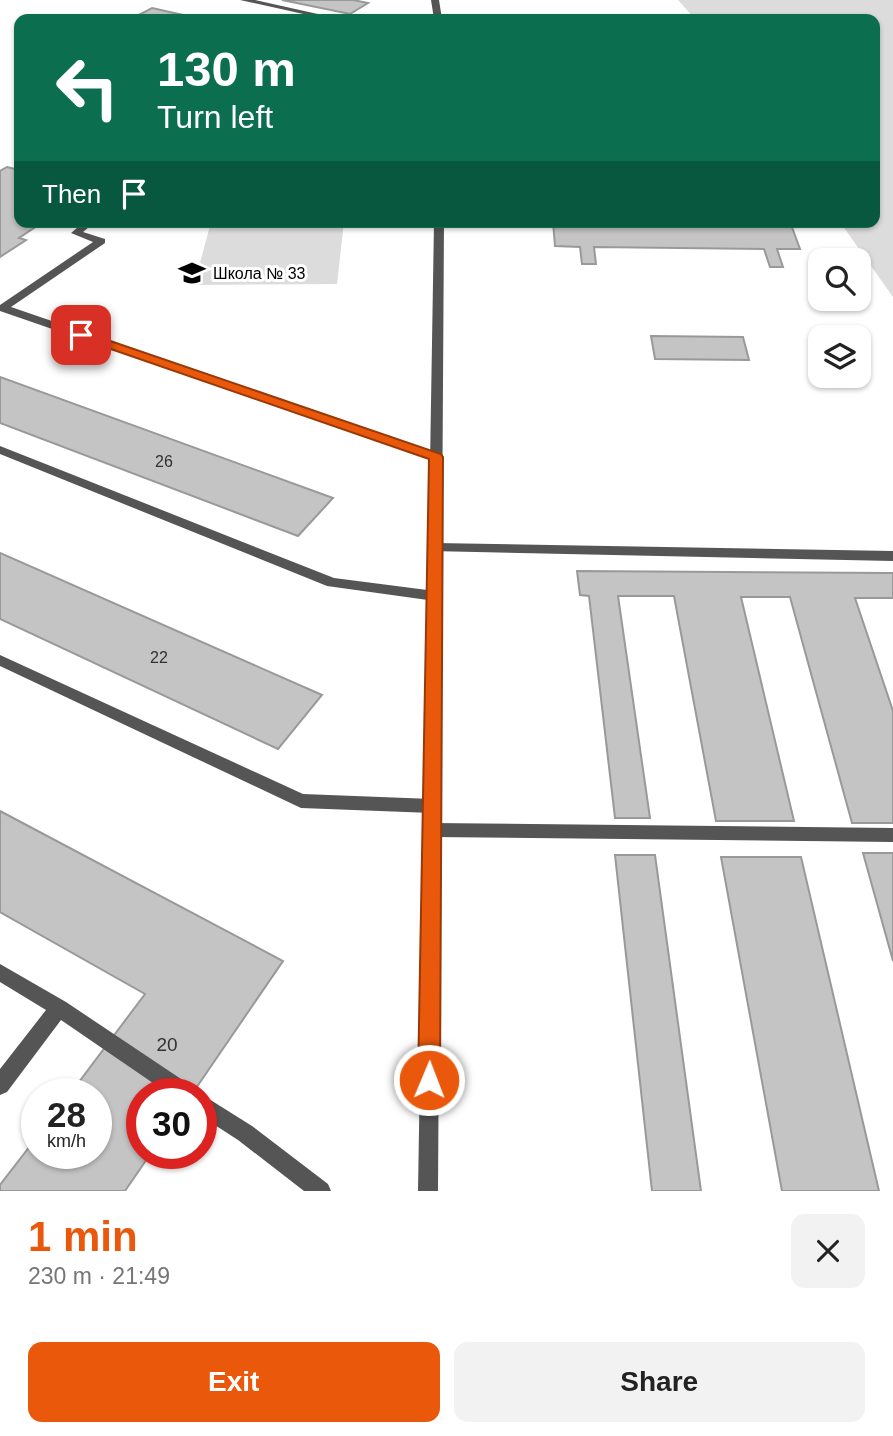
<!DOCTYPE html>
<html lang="en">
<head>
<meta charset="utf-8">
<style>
  body { margin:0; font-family:Arial,sans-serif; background:#f2f2f2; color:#222; height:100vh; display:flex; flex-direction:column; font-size:26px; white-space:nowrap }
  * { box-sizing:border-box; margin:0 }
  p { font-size:23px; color:#767676 }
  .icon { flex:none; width:38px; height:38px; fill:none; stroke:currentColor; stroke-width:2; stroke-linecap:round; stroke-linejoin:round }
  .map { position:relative; height:1191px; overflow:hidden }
  .side { display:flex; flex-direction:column; background:#fff; flex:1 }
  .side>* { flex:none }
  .top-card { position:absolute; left:14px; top:14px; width:866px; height:214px; border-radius:14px; box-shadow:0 2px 5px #0004; background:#0b6e4f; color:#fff; overflow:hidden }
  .buttons { position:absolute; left:808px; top:248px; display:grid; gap:14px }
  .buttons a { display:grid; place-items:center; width:63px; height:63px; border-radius:14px; background:#fff; box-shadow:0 2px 5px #0004; font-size:35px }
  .speed { position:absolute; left:21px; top:1078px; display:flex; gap:14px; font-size:35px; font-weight:700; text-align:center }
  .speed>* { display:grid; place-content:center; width:91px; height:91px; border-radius:50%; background:#fff; box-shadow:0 2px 5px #0004; line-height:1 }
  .speed small { font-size:18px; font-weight:400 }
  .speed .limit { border:10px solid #d22; background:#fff; color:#111 }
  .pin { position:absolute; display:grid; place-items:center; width:60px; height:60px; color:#fff; margin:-30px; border-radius:14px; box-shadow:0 4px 10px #0006 }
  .me { position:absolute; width:77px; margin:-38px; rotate:1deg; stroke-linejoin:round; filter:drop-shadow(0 0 5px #0008) }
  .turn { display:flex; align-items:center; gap:24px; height:147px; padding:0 28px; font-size:32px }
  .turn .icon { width:91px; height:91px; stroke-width:2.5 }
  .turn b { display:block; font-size:49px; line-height:60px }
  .then { display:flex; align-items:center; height:66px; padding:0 28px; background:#0003; gap:14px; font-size:26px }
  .round { display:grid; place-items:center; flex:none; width:74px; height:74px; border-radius:14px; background:#f2f2f2 }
  .headline { display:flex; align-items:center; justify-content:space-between; height:119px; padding:0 28px }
  h1 { font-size:42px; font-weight:700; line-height:52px; color:#ea580c }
  .button { display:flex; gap:14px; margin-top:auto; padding:14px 28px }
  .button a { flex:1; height:80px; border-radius:14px; background:#ea580c; color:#fff; font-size:28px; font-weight:700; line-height:80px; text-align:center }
  .button a+a { background:#f2f2f2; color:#222 }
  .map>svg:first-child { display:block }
</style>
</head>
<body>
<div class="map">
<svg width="893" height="1191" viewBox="0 0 893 1191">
  <rect width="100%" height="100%" fill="#fff"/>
  <path fill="#dcdcdc" d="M 678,0 L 893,0 L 893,297 L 840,222 L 875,222 L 875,19 L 695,19 Z
    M 211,222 L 344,222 L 337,284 L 194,285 Z"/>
  <path fill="#c4c4c4" stroke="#999" stroke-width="2" d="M 282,0 L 353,0 L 368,3 L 350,14 Z
    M 152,8 L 201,19 L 131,19 Z
    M 7,167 L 19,170 L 19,222 L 43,222 L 19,238 L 26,240 L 0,257 L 0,171 Z
    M 553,222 L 790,222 L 800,249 L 777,249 L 783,267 L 770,267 L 764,249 L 594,247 L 596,264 L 582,264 L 580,247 L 555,246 Z
    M 651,336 L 743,337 L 749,360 L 655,359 Z
    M 0,377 L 333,498 L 298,536 L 0,423 Z
    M 0,553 L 322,695 L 278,749 L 0,619 Z
    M 577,571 L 893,573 L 893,598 L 855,598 L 893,711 L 893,823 L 852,823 L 790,597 L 741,597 L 794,821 L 716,821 L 674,596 L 618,596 L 650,818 L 615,818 L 589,596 L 580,595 Z
    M 0,811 L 283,961 L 192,1094 L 142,1094 L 142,1153 L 151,1153 L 125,1191 L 0,1191 L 0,1185 L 37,1137 L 37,1153 L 96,1153 L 96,1094 L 70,1094 L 145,994 L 0,912 Z
    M 863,853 L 893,853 L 893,961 Z
    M 615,855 L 655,855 L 701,1191 L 652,1191 Z
    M 721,857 L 801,857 L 879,1191 L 782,1191 Z"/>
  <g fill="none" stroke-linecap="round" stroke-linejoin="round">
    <path fill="#555" fill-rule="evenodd" d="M 240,0 L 255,0 L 340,19 L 326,19 Z
      M 84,222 L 95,222 L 83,232 L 105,239 L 105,243 L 11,307 L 440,454 L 442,457 L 440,460 L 432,460 L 0,311 L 0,305 L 93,242 L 71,233 Z
      M 0,446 L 334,578 L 435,591 L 442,596 L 435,601 L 327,586 L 0,454 Z
      M 435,543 L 893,551 L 893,561 L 430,551 L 428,548 L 430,545 Z
      M 0,655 L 303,794 L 432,799 L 438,801 L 440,806 L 438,811 L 432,813 L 301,808 L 0,666 Z
      M 432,823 L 893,828 L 893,842 L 432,837 L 426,835 L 424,830 L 426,825 Z
      M 0,964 L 66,1002 L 193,1087 L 196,1094 L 169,1094 L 61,1020 L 7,1092 L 0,1095 L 0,1069 L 46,1010 L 0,982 Z
      M 201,1094 L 252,1126 L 328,1184 L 331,1191 L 304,1191 L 238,1140 L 201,1116 Z"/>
    <path fill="#555" fill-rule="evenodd" d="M 431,0 L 439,0 L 442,19 L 434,19 Z
      M 434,222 L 444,222 L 438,1191 L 418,1191 Z"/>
  </g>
  <path fill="#ea580c" stroke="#983908" stroke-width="2" d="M 81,331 L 441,454 L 443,457 L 440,1080 L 437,1088 L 429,1091 L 421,1088 L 418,1080 L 429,459 L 76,337 L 76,332 Z"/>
  <defs>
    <g id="school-bare" transform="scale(2.1)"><path d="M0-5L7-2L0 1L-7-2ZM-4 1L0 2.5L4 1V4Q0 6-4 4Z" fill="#000" stroke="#fff" stroke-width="2.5" paint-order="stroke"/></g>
  </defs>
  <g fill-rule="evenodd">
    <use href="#school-bare" x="192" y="273"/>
  </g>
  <g text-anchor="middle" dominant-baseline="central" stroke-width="6" stroke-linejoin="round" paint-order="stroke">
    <g font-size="16" fill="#000" stroke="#fff" text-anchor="start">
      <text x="213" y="273">Школа № 33</text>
    </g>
    <g font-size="16" fill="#313131">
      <text x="164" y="461">26</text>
      <text x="159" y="657">22</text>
    </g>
    <g font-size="19" fill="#313131">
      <text x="167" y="1044">20</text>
    </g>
  </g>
</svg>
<div class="buttons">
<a><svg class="icon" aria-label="search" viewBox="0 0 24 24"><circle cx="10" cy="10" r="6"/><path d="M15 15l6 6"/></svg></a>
<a><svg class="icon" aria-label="layers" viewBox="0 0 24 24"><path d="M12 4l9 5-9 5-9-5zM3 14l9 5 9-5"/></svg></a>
</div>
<div class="speed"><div>28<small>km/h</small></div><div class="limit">30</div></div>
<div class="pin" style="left:81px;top:335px;background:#d93025"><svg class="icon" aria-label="arrive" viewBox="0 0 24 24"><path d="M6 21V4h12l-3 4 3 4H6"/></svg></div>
<svg class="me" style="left:429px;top:1080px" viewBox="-20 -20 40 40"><circle r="17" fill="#ea580c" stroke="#fff" stroke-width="3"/><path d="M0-11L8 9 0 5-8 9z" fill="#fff"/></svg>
<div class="top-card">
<div class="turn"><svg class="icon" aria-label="left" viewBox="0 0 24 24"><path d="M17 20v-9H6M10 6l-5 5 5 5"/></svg><div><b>130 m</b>Turn left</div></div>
<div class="then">Then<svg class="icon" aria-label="arrive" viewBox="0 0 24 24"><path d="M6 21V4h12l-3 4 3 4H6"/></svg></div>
</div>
</div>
<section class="side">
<div class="headline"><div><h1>1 min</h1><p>230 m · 21:49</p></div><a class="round"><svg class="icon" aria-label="close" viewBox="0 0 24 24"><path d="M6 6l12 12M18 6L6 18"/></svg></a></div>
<div class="button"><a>Exit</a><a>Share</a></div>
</section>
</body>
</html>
